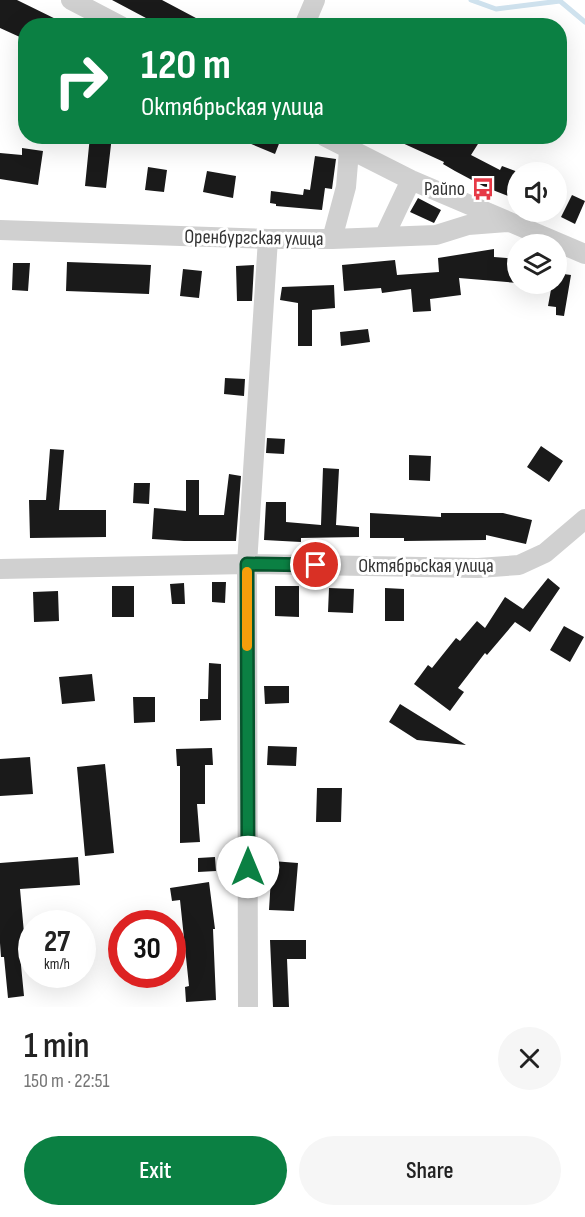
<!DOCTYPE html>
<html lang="en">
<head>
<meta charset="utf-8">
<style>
  body { margin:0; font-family:"Sofia Sans Condensed",sans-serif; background:#f6f6f6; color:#222; height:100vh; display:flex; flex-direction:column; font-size:22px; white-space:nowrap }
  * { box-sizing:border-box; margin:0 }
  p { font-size:20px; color:#767676 }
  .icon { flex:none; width:33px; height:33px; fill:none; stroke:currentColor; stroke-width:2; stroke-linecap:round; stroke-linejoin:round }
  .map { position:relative; height:1007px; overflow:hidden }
  .drawer { display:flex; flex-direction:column; background:#fff; flex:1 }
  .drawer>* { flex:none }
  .guide { position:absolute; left:18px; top:18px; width:549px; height:126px; border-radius:24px; box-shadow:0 6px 24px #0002; background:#0b8043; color:#fff; overflow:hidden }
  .buttons { position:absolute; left:507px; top:162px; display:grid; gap:12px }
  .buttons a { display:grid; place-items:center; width:60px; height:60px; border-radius:50%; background:#fff; box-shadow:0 6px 24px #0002; font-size:30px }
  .speed { position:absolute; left:18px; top:910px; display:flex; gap:12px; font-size:30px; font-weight:700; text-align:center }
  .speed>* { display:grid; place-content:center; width:78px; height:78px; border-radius:50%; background:#fff; box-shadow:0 6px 24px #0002; line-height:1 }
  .speed small { font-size:15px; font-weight:400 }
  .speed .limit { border:9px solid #d22; background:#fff; color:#111 }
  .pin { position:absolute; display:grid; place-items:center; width:51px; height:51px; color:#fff; margin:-26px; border:3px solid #fff; border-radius:50%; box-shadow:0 2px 6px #0007 }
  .me { position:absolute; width:66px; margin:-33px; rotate:0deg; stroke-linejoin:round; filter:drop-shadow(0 0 4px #0008) }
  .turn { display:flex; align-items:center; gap:21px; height:126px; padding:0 24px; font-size:27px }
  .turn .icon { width:78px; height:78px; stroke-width:2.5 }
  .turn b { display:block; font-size:42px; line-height:51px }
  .round { display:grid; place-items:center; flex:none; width:63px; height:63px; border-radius:32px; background:#f6f6f6 }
  .overview { display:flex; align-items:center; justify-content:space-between; height:102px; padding:0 24px }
  h1 { font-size:36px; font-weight:600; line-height:45px }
  .action { display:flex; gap:12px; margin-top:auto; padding:12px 24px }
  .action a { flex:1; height:69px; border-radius:36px; background:#0b8043; color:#fff; font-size:24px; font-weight:600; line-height:69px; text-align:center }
  .action a+a { background:#f6f6f6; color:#222 }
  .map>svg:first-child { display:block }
</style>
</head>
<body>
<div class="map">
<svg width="585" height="1007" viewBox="0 0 585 1007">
  <rect width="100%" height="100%" fill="#fff"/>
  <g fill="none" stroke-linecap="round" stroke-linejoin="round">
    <path stroke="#cfe2ee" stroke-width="5" d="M 471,0 L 496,9 L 560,1 L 585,22"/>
  </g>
  <path fill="#1a1a1a" d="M 0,0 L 17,0 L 70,26 L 26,26 L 22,38 L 0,28 Z
    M 112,0 L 162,0 L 211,26 L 161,26 Z
    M 90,136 L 112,136 L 106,188 L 85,186 Z
    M 232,136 L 282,136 L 275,154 Z
    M 387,136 L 441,136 L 456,143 L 460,136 L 483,136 L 471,155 L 500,170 L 502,166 L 518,172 L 518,186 L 513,198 L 485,187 L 455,171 L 443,164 L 444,162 Z
    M 22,148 L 43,151 L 38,185 L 0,179 L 0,153 L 22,155 Z
    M 315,156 L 336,159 L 332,189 L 325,188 L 322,210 L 276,206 L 276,204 L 270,203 L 271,191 L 303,195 L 304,189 L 310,190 Z
    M 148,167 L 167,170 L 164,192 L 145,190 Z
    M 207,171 L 236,176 L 233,198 L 203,192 Z
    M 572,195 L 585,201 L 575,224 L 561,217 Z
    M 418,198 L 441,210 L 434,223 L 410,212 Z
    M 494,249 L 494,257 L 518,259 L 518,283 L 459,278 L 461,295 L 430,299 L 431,311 L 413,312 L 411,289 L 382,293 L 381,288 L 344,291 L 342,265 L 395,260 L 397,275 L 439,272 L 438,258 Z
    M 67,262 L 151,265 L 149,294 L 66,291 Z
    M 13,263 L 30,263 L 28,291 L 12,290 Z
    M 254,265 L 252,301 L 237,301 L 236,266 Z
    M 183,269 L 202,271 L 199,298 L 180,296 Z
    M 556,273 L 571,275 L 564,316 L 556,315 L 556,307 L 548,306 L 552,284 L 556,284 Z
    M 334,285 L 335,308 L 312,310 L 312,346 L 298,346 L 298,303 L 280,300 L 282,287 Z
    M 368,329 L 370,342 L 341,346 L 340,332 Z
    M 225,378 L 245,379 L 244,396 L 224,394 Z
    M 267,438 L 285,439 L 284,454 L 266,453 Z
    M 541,446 L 563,461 L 549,482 L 527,467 Z
    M 50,449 L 64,450 L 59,510 L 106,510 L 106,537 L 30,538 L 29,500 L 46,500 Z
    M 409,455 L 431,456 L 430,481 L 409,480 Z
    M 323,468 L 339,469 L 336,525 L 359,527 L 359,537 L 301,538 L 301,542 L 264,540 L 266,502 L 286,502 L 286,522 L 321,525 Z
    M 229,474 L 241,476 L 236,541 L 184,541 L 152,539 L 154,508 L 186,511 L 186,480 L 199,480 L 199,515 L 224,515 Z
    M 134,483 L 150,483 L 149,504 L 133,503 Z
    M 370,513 L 441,517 L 441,513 L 503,513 L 532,520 L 526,544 L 486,535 L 486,540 L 404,541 L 404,538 L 370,538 Z
    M 548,578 L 560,588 L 530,632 L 515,622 L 487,655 L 485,653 L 458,688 L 464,692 L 450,711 L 414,684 L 428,665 L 432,668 L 456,638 L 460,641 L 477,621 L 485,628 L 505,597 L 523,609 Z
    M 212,582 L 226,582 L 225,603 L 212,602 Z
    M 184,583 L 185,604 L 172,604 L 170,584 Z
    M 112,586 L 134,586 L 134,617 L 112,617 Z
    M 275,586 L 299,586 L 299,617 L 275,616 Z
    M 329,588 L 354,589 L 353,613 L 328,612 Z
    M 385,588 L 404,589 L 404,621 L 385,621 Z
    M 58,591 L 59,621 L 34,622 L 33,592 Z
    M 564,626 L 584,637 L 570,662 L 550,650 Z
    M 209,663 L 221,664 L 221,720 L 200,721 L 200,699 L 208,699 Z
    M 92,674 L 95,701 L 62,704 L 59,677 Z
    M 264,686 L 289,686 L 289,703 L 265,704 Z
    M 133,697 L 155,697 L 155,722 L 134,723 Z
    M 400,704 L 466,745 L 417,740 L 389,722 Z
    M 268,746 L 297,747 L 296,766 L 267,765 Z
    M 212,748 L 213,765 L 205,765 L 205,804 L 197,804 L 200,842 L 180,843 L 180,766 L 177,766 L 176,749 Z
    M 30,757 L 33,794 L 0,796 L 0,759 Z
    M 105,764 L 114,853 L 85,856 L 77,767 Z
    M 317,788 L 342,788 L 341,822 L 316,822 Z
    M 78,857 L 80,885 L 20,889 L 26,955 L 20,955 L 24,996 L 8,998 L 4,957 L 1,957 L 0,943 L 0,863 Z
    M 215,857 L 216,871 L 198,872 L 198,858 Z
    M 272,861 L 298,863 L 294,911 L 269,910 Z
    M 209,882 L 215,929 L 213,929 L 216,1000 L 186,1002 L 185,987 L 189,986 L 180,900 L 172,901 L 170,888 Z
    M 270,940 L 306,940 L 306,959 L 287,959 L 289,1007 L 273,1007 Z"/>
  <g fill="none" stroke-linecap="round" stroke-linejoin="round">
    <path stroke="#d0d0d0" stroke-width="20" d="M 71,0 L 121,26
      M 304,26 L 315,0
      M 324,136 L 411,180 L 585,254
      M 0,230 L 268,239 L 332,239 L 436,235 L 468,225 L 507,222
      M 384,237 L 411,180
      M 332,239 L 346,187 L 349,151
      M 0,569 L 247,564 L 478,568 L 519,565 L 545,553 L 585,519
      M 248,1007 L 247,564 L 268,239"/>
  </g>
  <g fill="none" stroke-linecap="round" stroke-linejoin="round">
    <g stroke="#07532c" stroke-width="15">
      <path id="route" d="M 248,867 L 247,564 L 316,565"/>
    </g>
    <use href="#route" stroke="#0b8043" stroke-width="10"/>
    <path stroke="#f59e0b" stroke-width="10" d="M 247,572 L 247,646"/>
  </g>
  <defs>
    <g id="bus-bare" transform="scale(1.8)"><path d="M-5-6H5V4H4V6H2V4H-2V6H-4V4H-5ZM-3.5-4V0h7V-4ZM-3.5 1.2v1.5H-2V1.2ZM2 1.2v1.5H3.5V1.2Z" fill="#e63946" stroke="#fff" stroke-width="2.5" paint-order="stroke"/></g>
  </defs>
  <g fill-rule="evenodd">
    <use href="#bus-bare" x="483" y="189"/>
  </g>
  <g text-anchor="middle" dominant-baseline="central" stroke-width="6" stroke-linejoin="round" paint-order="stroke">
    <g font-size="20" fill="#333" stroke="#fff" text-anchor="end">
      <text x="465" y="189">Райпо</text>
    </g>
    <g font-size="20" fill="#333" stroke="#fff">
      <text transform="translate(254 238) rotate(1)">Оренбургская улица</text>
      <text x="426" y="566">Октябрьская улица</text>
    </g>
  </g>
</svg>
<div class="buttons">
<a><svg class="icon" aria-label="sound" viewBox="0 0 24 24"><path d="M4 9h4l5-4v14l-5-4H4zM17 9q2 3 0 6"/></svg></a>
<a><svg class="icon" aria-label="layers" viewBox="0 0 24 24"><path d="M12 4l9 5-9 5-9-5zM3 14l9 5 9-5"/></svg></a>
</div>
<div class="speed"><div>27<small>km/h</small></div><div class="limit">30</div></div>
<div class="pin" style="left:316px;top:565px;background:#d93025"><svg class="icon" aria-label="arrive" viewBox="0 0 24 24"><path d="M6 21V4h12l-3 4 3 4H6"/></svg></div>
<svg class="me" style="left:248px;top:867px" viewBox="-20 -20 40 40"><circle r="19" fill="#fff"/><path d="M0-13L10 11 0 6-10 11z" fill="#0b8043"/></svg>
<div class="guide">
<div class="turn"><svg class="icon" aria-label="right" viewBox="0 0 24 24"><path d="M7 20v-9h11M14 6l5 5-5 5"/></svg><div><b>120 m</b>Октябрьская улица</div></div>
</div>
</div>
<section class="drawer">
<div class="overview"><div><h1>1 min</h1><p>150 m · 22:51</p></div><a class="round"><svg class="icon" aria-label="close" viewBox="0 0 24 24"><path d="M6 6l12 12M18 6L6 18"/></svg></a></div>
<div class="action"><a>Exit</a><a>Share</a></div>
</section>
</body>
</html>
